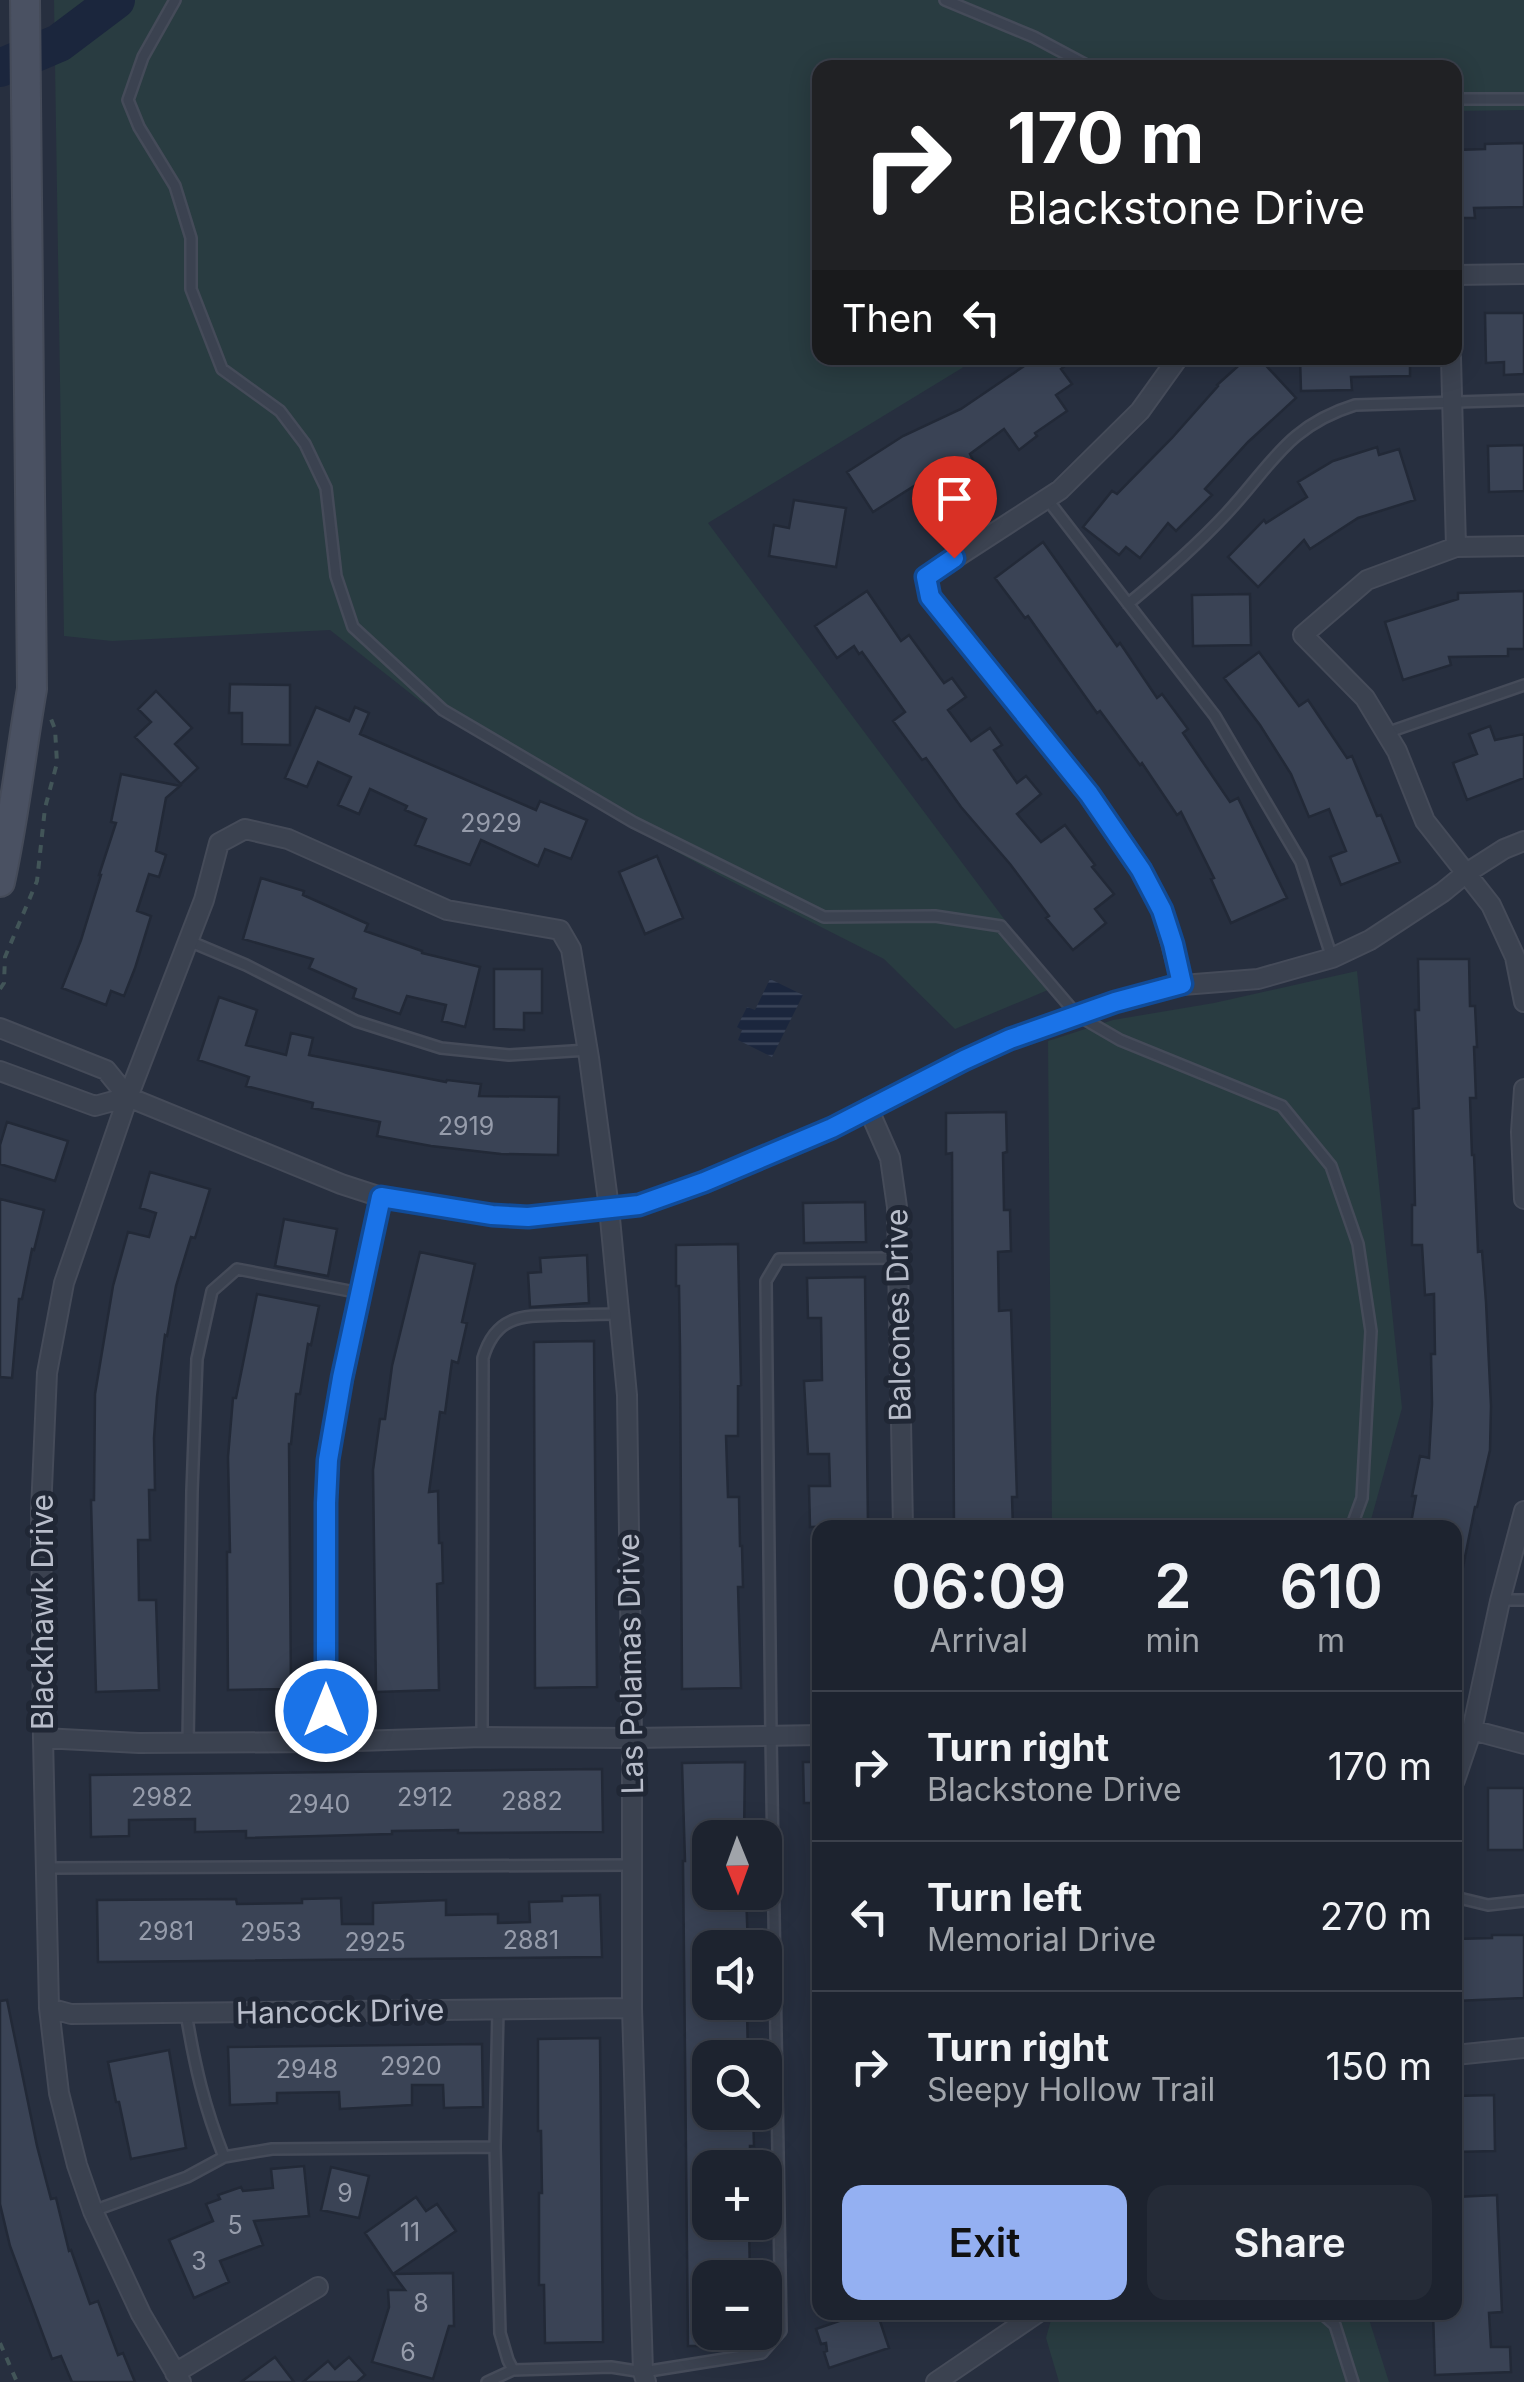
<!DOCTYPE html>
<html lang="en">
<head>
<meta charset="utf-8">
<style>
  body { margin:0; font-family:Inter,sans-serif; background:#252b37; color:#f1f3f6; height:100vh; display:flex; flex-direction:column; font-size:38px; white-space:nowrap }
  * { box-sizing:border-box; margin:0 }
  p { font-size:32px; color:#a0a4aa }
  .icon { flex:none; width:55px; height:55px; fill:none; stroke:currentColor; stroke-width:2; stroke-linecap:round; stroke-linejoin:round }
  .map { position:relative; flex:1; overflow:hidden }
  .sheet { position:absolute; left:812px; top:1520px; width:650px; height:800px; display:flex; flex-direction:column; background:#1d232f; border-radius:20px; box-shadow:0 5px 25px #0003,0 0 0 2px #3b404b }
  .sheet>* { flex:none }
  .top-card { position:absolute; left:812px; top:60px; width:650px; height:305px; border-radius:20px; box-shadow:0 5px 25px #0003,0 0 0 2px #3b404b; background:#202124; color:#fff; overflow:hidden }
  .needle { width:65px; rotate:179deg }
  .controls { position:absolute; left:692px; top:1820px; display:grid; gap:20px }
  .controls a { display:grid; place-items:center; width:90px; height:90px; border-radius:20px; background:#1d232f; box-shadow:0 5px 25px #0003,0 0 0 2px #3b404b; font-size:50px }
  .pin { position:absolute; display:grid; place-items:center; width:85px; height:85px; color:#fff; margin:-102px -42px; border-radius:50% 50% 50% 0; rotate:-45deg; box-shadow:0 0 10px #0007 }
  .pin .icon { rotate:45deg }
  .me { position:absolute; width:110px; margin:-55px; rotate:0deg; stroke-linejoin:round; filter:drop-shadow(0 0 8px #0008) }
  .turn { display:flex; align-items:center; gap:35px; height:210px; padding:0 30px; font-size:45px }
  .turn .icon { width:130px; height:130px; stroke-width:2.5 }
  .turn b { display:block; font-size:70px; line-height:85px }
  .then { display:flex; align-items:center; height:95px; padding:0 30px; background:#0003; gap:20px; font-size:38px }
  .eta { display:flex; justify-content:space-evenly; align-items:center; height:170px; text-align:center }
  .eta b { font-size:60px; font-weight:600; line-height:70px }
  .button { display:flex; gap:20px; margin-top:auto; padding:20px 30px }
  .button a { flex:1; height:115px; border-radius:20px; background:#94b0f2; color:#111; font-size:40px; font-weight:600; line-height:115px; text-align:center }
  .button a+a { background:#252b37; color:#f1f3f6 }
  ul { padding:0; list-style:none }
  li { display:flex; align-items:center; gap:30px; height:150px; padding:0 30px; border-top:2px solid #3b404b }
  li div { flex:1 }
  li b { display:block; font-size:38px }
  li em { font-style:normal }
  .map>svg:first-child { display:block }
</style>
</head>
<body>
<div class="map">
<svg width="1524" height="2382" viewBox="0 0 1524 2382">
  <defs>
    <pattern id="water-rules" width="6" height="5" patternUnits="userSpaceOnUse" patternTransform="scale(2.5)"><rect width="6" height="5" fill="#1b263d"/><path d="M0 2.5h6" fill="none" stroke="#3a4458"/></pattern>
  </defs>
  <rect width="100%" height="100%" fill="#272f3f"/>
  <path fill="#293c41" d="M 54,0 L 1524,0 L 1524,110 L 1455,111 L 1455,68 L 820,68 L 820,358 L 972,358 L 962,368 L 708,523 L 1055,987 L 955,1029 L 884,959 L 717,874 L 548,781 L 420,701 L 330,630 L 112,641 L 64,636 Z
    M 1357,971 L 1402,1408 L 1369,1527 L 1052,1527 L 1048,1041 L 1113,1020 L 1214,1003 Z
    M 1053,2313 L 1367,2313 L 1389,2382 L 1059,2382 L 1046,2338 Z"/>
  <path fill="url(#water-rules)" d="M 770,979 L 803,995 L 772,1057 L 738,1040 L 742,1030 L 737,1027 L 747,1007 L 755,1010 Z"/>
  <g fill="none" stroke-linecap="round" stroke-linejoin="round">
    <path stroke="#1b263d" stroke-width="38" d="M 0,68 L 59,43 L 116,0"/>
  </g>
  <path fill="#3a4355" stroke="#222937" stroke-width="2.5" d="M 1524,143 L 1524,207 L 1474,208 L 1475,218 L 1455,218 L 1455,150 L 1485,149 L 1485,144 Z
    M 1485,313 L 1524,313 L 1524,374 L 1504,375 L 1504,362 L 1486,363 Z
    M 1036,358 L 1075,358 L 1061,369 L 1072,384 L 1056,395 L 1067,411 L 1035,433 L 1037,436 L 1019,450 L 1004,429 L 970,454 L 981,478 L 934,499 L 925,479 L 873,512 L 847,472 L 903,436 L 961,409 Z
    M 1247,358 L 1259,358 L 1296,398 L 1248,442 L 1205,489 L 1212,495 L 1176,531 L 1168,523 L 1140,558 L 1126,547 L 1119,555 L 1083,527 L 1112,491 L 1117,494 L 1172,438 L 1218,386 L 1217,385 Z
    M 1300,358 L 1410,358 L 1410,376 L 1351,377 L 1352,390 L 1301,391 Z
    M 1524,445 L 1524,491 L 1489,492 L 1488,446 Z
    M 1377,447 L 1379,455 L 1399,449 L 1415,500 L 1358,518 L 1310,549 L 1304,540 L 1258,587 L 1228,557 L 1264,520 L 1266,523 L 1307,497 L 1298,482 L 1333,461 Z
    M 794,500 L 846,508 L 836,567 L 769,556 L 774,525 L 789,528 Z
    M 1043,542 L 1117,646 L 1120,643 L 1157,698 L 1162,694 L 1188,729 L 1183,733 L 1230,802 L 1238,798 L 1287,898 L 1231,923 L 1211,879 L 1214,878 L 1181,812 L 1177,815 L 1142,763 L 1140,765 L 1100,711 L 1097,713 L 1028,616 L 1025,618 L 995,578 Z
    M 867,591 L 901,641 L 909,635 L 944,683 L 952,678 L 966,697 L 948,710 L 971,741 L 990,728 L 1002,745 L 994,750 L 1017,783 L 1026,776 L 1041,794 L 1017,814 L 1041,842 L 1065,825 L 1095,865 L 1092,867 L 1114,894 L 1095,909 L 1106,923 L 1073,950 L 1046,918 L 1049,916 L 1010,864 L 961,807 L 926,758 L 922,760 L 893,721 L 905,712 L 862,652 L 859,654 L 854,646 L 837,658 L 815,626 Z
    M 1524,591 L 1524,649 L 1508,649 L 1508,656 L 1449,657 L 1451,665 L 1403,680 L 1385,622 L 1458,599 L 1458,593 Z
    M 1250,594 L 1251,645 L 1193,646 L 1192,595 Z
    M 1259,652 L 1299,706 L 1308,700 L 1347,758 L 1352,756 L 1377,816 L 1381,815 L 1400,862 L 1341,885 L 1330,857 L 1346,851 L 1329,809 L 1309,817 L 1291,774 L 1260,725 L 1224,678 Z
    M 230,684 L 290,685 L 290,745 L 242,744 L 242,713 L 229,713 Z
    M 156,691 L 192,728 L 175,744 L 198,768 L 181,784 L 135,737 L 151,722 L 138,709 Z
    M 316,707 L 349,721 L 355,707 L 369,713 L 360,734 L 536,810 L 540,801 L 587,820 L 571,859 L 545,849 L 538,866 L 481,840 L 470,865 L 415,845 L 426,819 L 405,810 L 407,806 L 370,789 L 359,814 L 338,805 L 351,777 L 318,762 L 307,787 L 285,778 Z
    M 1490,726 L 1495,740 L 1524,734 L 1524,778 L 1467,800 L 1453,763 L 1477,754 L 1469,734 Z
    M 121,774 L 180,786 L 166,798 L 156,851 L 166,855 L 159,877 L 149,874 L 137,911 L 151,916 L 135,968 L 124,996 L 111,991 L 106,1005 L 62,988 L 81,940 L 101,875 L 99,875 L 116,823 L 111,822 Z
    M 657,856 L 683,918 L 645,934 L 619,872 Z
    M 261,878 L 304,891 L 303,895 L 368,924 L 365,931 L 422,951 L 422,953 L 480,967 L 465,1027 L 442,1021 L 446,1005 L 407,996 L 400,1014 L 353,998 L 356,989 L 309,968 L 313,959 L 243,939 Z
    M 1418,959 L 1469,959 L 1470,1006 L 1475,1006 L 1477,1047 L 1474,1047 L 1476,1098 L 1470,1098 L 1472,1155 L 1474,1155 L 1478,1252 L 1482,1251 L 1486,1302 L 1491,1406 L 1490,1450 L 1477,1507 L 1475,1507 L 1463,1567 L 1455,1567 L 1455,1528 L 1410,1528 L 1416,1496 L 1412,1496 L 1420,1456 L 1429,1458 L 1432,1404 L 1431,1354 L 1435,1354 L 1434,1294 L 1425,1295 L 1422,1245 L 1412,1245 L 1412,1205 L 1415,1205 L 1413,1109 L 1419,1108 L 1415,1010 L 1419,1010 Z
    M 494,969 L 542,969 L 542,1013 L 524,1013 L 524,1030 L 494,1029 Z
    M 219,997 L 257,1010 L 246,1045 L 286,1055 L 291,1033 L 313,1038 L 309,1055 L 446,1082 L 447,1080 L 481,1084 L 479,1096 L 559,1097 L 558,1155 L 501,1154 L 431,1146 L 377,1136 L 380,1122 L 312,1108 L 313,1103 L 246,1086 L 249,1077 L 198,1060 Z
    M 1006,1112 L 1007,1152 L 1003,1153 L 1004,1210 L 1010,1210 L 1011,1251 L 998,1252 L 999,1311 L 1011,1310 L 1017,1497 L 1012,1497 L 1013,1528 L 954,1528 L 952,1153 L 946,1154 L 946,1113 Z
    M 7,1122 L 68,1141 L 55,1181 L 0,1164 L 0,1145 Z
    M 150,1172 L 210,1189 L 195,1238 L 191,1237 L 176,1286 L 167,1336 L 165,1335 L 157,1397 L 154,1438 L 155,1490 L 149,1490 L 150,1540 L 138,1540 L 139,1600 L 156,1600 L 159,1690 L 96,1692 L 91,1500 L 94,1500 L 95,1394 L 113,1286 L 128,1232 L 149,1237 L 156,1213 L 140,1208 Z
    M 0,1199 L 44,1210 L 34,1250 L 32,1249 L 22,1299 L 19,1299 L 12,1378 L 0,1377 Z
    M 865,1202 L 866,1242 L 804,1243 L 803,1203 Z
    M 284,1219 L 337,1229 L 328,1276 L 275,1266 Z
    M 738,1244 L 741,1385 L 738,1386 L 738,1436 L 726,1436 L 728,1497 L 739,1497 L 740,1546 L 742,1546 L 743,1587 L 738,1587 L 741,1688 L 682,1689 L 680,1347 L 679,1286 L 676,1286 L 676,1245 Z
    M 420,1252 L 475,1264 L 462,1322 L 467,1323 L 458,1363 L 452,1361 L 445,1413 L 440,1412 L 429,1492 L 438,1491 L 439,1543 L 442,1543 L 443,1583 L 437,1584 L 439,1690 L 376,1692 L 373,1470 L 380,1419 L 385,1419 L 392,1366 Z
    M 587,1255 L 589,1303 L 530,1307 L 528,1273 L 541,1272 L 540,1258 Z
    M 865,1277 L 868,1526 L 810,1527 L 809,1486 L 830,1486 L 829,1454 L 808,1454 L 804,1381 L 822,1380 L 821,1318 L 808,1318 L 807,1278 Z
    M 257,1294 L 319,1306 L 311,1345 L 308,1344 L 300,1394 L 296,1394 L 291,1444 L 289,1444 L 291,1689 L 228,1690 L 227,1552 L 230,1552 L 228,1457 L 233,1398 L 236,1398 Z
    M 594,1341 L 597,1687 L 535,1688 L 534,1342 Z
    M 745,1762 L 744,1838 L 710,1838 L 710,1892 L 746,1892 L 748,1948 L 710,1948 L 710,2009 L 747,2008 L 748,2058 L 710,2058 L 710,2112 L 753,2112 L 754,2146 L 750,2146 L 750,2168 L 710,2168 L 710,2222 L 749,2222 L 750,2278 L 710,2278 L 710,2346 L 688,2346 L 683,1861 L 685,1861 L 682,1763 Z
    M 803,1762 L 820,1762 L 820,1803 L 804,1803 Z
    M 602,1769 L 603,1832 L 458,1833 L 458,1830 L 392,1831 L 392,1834 L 246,1838 L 246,1831 L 195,1832 L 195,1819 L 129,1820 L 129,1836 L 91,1837 L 90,1775 Z
    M 1488,1788 L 1524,1788 L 1524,1850 L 1488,1850 Z
    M 600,1895 L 602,1957 L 98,1962 L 97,1900 L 236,1899 L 237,1904 L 302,1903 L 302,1899 L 341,1898 L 342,1924 L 373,1924 L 373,1903 L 446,1900 L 446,1915 L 498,1914 L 498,1923 L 530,1922 L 529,1902 L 562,1901 L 562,1896 Z
    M 1492,1935 L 1524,1935 L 1524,1998 L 1455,2001 L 1455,1939 L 1492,1938 Z
    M 7,2000 L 37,2146 L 51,2199 L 56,2198 L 69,2251 L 71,2250 L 90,2304 L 98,2301 L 118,2355 L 123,2353 L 135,2382 L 72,2382 L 61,2356 L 52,2359 L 10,2246 L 0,2204 L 0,2001 Z
    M 600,2038 L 603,2342 L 545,2343 L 544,2285 L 539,2285 L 539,2193 L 542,2193 L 541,2131 L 538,2131 L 538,2039 Z
    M 482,2044 L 483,2107 L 444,2108 L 443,2085 L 412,2085 L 412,2105 L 340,2109 L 339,2092 L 277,2093 L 277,2103 L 230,2105 L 228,2047 Z
    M 169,2050 L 186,2148 L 131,2159 L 119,2102 L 116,2102 L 108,2062 Z
    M 1494,2095 L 1495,2151 L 1455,2152 L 1455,2096 Z
    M 304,2166 L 309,2216 L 254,2221 L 263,2245 L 220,2261 L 229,2282 L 194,2298 L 169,2240 L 213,2221 L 206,2204 L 220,2199 L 218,2195 L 241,2187 L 243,2191 L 273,2188 L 271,2169 Z
    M 331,2167 L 369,2176 L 359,2218 L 321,2210 Z
    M 1497,2195 L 1502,2312 L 1489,2313 L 1491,2347 L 1510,2347 L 1511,2372 L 1435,2375 L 1433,2312 L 1455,2312 L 1455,2197 Z
    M 416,2197 L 426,2211 L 437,2204 L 456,2231 L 393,2274 L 365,2233 Z
    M 453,2273 L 454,2326 L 449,2326 L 433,2379 L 372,2362 L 389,2307 L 388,2290 L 405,2290 L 393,2274 Z
    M 865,2312 L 877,2312 L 889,2348 L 829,2368 L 824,2352 L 827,2351 L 826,2343 L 821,2344 L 816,2329 Z
    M 275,2357 L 294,2382 L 241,2382 Z
    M 349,2357 L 365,2375 L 357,2382 L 303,2382 L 328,2361 L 335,2369 Z"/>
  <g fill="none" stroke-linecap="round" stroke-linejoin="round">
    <g stroke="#454b59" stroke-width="14">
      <path id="service" d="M 175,0 L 143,57 L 128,100 L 139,127 L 175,186 L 191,238 L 191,289 L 222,369 L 280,411 L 305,444 L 326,488 L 336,576 L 353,627 L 443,710 L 633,822 L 824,917 L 935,916 L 1001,926 L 1077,1015 L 1120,1040 L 1282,1106 L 1331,1166 L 1358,1244 L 1371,1331 L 1362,1498 L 1351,1528
        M 945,0 L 1034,37 L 1092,68
        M 1455,99 L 1524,99
        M 1047,499 L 1215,716 L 1301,862 L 1332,958
        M 1128,604 C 1162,576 1196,546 1226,514 C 1271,466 1287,426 1355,405 L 1524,400
        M 1386,733 L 1524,685
        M 189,941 L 246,965 L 356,1021 L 441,1048 L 509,1055 L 588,1050
        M 1502,1600 L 1524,1600
        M 482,1737 L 483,1358 C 496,1314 523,1316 563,1315 C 582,1315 600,1314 619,1314
        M 188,1743 L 192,1491 L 197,1359 L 212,1291 L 237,1269 L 360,1293
        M 46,1868 L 632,1865
        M 1455,1897 L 1488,1905 L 1524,1901
        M 498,2009 L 495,2147 L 500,2333 L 508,2360 L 513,2370
        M 186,2013 C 195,2067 204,2106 224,2157
        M 93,2211 L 187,2177 L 224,2157 L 272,2149 L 495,2147
        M 1320,2312 L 1335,2325 L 1353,2382
        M 487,2382 L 513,2370 L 611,2367 L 643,2372 L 762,2353 L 781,2331 L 771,1736 L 766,1281 L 779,1259 L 897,1258"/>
    </g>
    <g stroke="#454b59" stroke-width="22">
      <path id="minor" d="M 1455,275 L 1524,274
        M 1178,358 L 1140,411 L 1060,490 L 926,577 L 930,597 L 1089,793 L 1141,870 L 1162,910 L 1182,984
        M 1451,358 L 1456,547
        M 1524,546 L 1456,547 L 1367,580 L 1303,635 L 1365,698 L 1397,751 L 1425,821 L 1491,905 L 1515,957 L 1524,1002
        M 0,1028 L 106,1070 L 128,1097 L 341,1184 L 381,1197 L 492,1215 L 527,1217 L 639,1205 L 704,1182 L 832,1128 L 964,1059 L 1010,1039 L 1115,1002 L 1170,986 L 1258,979 L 1332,958 L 1370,940 L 1443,892 L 1465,874 L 1504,849 L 1524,841
        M 0,1071 L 95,1106 L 128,1097
        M 1524,1089 L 1521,1132 L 1524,1199
        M 868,1108 L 890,1158 L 897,1207 L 903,1528
        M 1472,1730 L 1524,1744
        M 43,1738 L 139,1743 L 326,1742 L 482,1737 L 632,1738 L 820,1735
        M 326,1742 L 326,1503 L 328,1460 L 343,1378 L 381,1197
        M 1455,1780 L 1472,1730 L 1500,1601 L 1524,1511
        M 49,2008 L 71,2014 L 632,2008
        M 1455,2055 L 1524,2048
        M 175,2373 L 318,2287
        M 181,2382 L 141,2314 L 93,2211 L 77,2165 L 59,2093 L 49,2008 L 43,1738 L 41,1511 L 47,1373 L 64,1283 L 128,1097 L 204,900 L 219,843 L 245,829 L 288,839 L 447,910 L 560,930 L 571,949 L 589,1058 L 609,1208 L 627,1395 L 632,1738 L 632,2008 L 643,2372 L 646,2382
        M 936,2382 L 1039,2312"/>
    </g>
    <g stroke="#454b59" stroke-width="32">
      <path id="secondary" d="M 0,882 C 14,818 21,753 32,689 L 25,0"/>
    </g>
    <path stroke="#425558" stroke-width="4" stroke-dasharray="8 8" stroke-linecap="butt" d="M 0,989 L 4,983 L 5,957 L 37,881 L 45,808 L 57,763 L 55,729 L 51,719
      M 0,2343 L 17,2382"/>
    <use href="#service" stroke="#3b4250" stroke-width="9"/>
    <use href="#minor" stroke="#3b4250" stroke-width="18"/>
    <use href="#secondary" stroke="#4a5162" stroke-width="28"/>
  </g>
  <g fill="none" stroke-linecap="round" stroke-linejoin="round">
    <g stroke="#114b97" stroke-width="25">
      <path id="route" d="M 326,1711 L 326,1503 L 328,1460 L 342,1378 L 381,1197 L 492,1215 L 528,1217 L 639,1205 L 704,1182 L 832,1128 L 964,1060 L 1010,1039 L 1115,1002 L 1182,984 L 1173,944 L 1162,910 L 1141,870 L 1089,794 L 930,597 L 926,577 L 954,558"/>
    </g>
    <use href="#route" stroke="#1a73e8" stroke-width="18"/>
  </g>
  <g text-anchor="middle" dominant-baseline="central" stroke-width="10" stroke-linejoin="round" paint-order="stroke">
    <g font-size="25" fill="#969cab">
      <text x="491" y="823">2929</text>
      <text x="466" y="1126">2919</text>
      <text x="162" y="1797">2982</text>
      <text x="425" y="1797">2912</text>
      <text x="532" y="1801">2882</text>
      <text x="319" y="1804">2940</text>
      <text x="166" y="1931">2981</text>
      <text x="271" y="1932">2953</text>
      <text x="531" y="1940">2881</text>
      <text x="375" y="1942">2925</text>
      <text x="411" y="2066">2920</text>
      <text x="307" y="2069">2948</text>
      <text x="345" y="2193">9</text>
      <text x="235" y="2225">5</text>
      <text x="410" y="2232">11</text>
      <text x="199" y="2261">3</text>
      <text x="421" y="2303">8</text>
      <text x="408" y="2352">6</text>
    </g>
    <g font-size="30" fill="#b8bdca" stroke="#202735">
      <text transform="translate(898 1315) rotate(-91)">Balcones Drive</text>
      <text transform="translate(42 1612) rotate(-90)">Blackhawk Drive</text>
      <text transform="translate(630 1664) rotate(-91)">Las Polamas Drive</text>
      <text transform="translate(340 2011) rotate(-1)">Hancock Drive</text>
    </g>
  </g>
</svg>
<div class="controls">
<a><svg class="needle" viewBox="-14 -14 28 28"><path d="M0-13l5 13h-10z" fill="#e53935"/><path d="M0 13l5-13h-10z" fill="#a0a4aa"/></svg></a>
<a><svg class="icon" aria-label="sound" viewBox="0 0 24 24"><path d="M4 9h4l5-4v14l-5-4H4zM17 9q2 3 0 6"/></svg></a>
<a><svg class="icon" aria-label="search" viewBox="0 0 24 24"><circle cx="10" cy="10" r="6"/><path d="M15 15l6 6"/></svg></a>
<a>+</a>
<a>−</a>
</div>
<div class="pin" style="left:954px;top:558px;background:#d93025"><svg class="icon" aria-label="arrive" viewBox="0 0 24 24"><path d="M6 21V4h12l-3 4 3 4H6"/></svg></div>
<svg class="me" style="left:326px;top:1711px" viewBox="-20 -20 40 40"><circle r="17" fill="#1a73e8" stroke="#fff" stroke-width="3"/><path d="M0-11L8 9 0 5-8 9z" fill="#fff"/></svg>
<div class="top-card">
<div class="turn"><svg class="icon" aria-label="right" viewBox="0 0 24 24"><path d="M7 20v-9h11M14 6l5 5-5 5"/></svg><div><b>170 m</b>Blackstone Drive</div></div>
<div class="then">Then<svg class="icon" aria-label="left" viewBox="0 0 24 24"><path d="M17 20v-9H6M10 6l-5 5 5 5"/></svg></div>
</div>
<section class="sheet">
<div class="eta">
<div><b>06:09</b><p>Arrival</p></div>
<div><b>2</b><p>min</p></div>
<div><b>610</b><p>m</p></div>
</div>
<ul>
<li><svg class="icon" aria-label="right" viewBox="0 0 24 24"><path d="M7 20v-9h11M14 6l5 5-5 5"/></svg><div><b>Turn right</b><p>Blackstone Drive</p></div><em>170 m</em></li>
<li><svg class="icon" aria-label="left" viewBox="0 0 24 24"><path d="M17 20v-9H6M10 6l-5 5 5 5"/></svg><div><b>Turn left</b><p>Memorial Drive</p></div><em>270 m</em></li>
<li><svg class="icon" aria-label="right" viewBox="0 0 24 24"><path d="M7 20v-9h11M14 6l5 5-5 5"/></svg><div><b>Turn right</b><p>Sleepy Hollow Trail</p></div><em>150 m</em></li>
</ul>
<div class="button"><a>Exit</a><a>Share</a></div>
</section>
</div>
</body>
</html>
